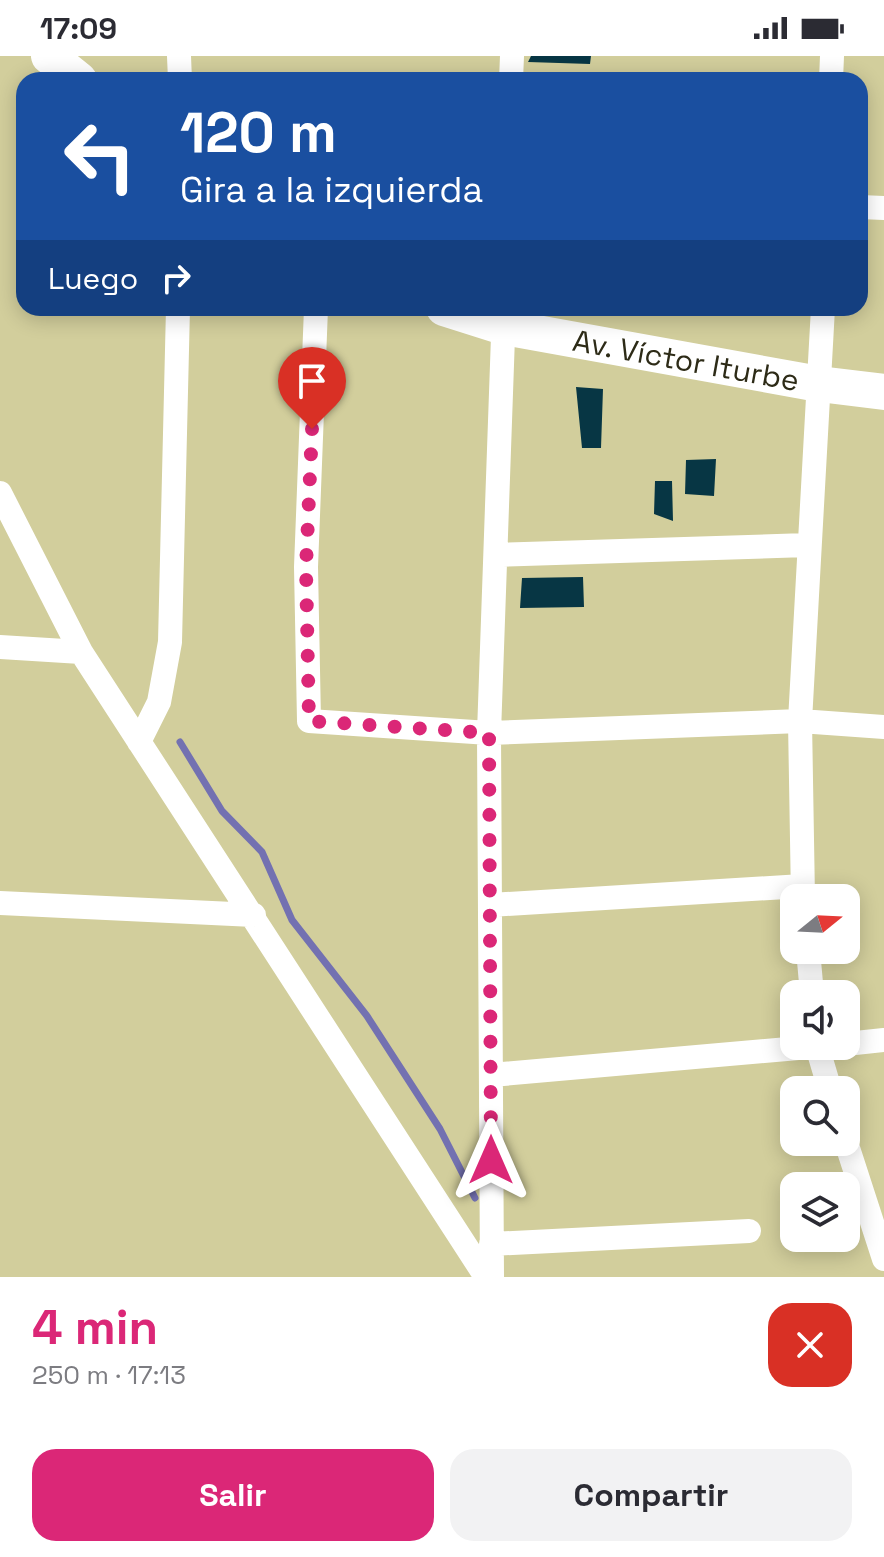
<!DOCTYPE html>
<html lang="es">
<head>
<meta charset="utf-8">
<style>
  body { margin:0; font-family:"Space Grotesk",sans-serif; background:#f2f2f3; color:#2b2b33; height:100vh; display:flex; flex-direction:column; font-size:30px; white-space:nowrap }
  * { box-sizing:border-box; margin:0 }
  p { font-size:26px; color:#7c7c81 }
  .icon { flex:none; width:44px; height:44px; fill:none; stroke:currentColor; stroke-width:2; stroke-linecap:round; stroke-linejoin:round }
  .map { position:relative; height:1221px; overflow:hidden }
  .details { display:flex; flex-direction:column; background:#fff; flex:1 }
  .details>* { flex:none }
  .hud { position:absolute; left:16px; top:16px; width:852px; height:244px; border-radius:24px; box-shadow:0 4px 20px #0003; background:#1a4fa0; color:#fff; overflow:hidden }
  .needle { width:52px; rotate:72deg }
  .fabs { position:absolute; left:780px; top:828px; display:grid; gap:16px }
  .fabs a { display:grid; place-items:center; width:80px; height:80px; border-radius:16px; background:#fff; box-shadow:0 4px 20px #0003; font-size:40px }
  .pin { position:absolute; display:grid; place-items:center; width:68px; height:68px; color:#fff; margin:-82px -34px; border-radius:50% 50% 50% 0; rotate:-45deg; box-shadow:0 0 8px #0007 }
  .pin .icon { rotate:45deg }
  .me { position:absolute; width:88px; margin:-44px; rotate:0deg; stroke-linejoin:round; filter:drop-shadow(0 0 6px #0008) }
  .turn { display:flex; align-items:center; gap:28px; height:168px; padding:0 32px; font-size:36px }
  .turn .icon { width:104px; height:104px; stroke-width:2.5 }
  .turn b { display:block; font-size:56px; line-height:68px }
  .then { display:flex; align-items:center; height:76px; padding:0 32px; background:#0003; gap:16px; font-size:30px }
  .round { display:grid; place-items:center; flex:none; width:84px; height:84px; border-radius:24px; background:#f2f2f3 }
  .headline { display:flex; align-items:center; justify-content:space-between; height:136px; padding:0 32px }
  h1 { font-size:48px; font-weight:700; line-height:60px; color:#db2777 }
  .cta { display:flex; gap:16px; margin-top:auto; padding:16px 32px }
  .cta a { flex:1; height:92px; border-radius:24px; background:#db2777; color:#fff; font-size:32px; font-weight:700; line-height:92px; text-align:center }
  .cta a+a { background:#f2f2f3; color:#2b2b33 }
  .status { display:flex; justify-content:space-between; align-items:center; height:56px; padding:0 40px; background:#fff; direction:ltr }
  .status svg { height:22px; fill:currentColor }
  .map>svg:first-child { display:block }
</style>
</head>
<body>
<div class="status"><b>17:09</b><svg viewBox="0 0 49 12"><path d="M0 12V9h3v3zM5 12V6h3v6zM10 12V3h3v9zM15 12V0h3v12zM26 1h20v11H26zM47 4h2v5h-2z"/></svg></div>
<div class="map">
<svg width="884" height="1221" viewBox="0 0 884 1221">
  <rect width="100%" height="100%" fill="#d2ce9c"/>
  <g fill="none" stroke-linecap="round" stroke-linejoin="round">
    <path stroke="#7371b1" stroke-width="7" d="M 180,686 L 222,755 L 262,796 L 292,864 L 367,960 L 440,1073 L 475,1142"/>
  </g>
  <path fill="#073644" d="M 531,0 L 591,0 L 590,8 L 528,6 Z
    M 576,331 L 603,333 L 601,392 L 582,392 Z
    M 716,403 L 714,440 L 685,438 L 686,404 Z
    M 655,425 L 672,425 L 673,465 L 654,458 Z
    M 583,521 L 584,551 L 520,552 L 522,522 Z"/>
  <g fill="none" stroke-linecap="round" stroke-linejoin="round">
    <path stroke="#fff" stroke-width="24" d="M 179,0 L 180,24
      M 511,24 L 512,0
      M 831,24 L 832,0
      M 860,151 L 884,152
      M 316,252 L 306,511 L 309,665 L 489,677 L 800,665 L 884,671
      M 0,437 L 81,596 L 486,1221
      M 496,499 L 807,489
      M 0,591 L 81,596
      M 139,686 L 159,646 L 170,586 L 178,252
      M 803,842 L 800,665 L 823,252
      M 0,847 L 254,859
      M 490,849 L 802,830
      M 808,894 L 812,938
      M 846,988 L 884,984
      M 817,990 L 830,1034
      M 491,1019 L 821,990
      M 846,1086 L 884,1203
      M 491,1188 L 749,1175
      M 492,1221 L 489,677 L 504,252"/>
    <g stroke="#fff" stroke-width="36">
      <path d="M 49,0 L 79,24"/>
      <path id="s1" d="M 444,252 L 504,271 L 819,328 L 884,336"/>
    </g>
  </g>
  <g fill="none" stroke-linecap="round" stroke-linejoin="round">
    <path stroke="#db2777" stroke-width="14" stroke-dasharray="0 25.2" d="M 312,373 L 306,511 L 309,665 L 489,677 L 491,1104"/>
  </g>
  <g text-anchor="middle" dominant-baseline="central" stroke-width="8" stroke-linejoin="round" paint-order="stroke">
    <g font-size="30" fill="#2d2b17" stroke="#dfdba9">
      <text stroke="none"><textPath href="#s1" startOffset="248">Av. Víctor Iturbe</textPath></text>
    </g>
  </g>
</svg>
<div class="fabs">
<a><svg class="needle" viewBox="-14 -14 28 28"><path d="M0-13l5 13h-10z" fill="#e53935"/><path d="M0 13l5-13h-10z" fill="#7c7c81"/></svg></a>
<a><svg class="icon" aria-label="sound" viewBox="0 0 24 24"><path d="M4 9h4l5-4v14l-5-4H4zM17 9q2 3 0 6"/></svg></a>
<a><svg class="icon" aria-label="search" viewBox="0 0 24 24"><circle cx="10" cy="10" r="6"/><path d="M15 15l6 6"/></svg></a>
<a><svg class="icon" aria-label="layers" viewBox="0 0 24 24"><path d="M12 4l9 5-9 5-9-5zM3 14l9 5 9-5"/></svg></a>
</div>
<div class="pin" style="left:312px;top:373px;background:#d93025"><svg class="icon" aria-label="arrive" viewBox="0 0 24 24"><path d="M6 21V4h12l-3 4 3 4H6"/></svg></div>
<svg class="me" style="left:491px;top:1104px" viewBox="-20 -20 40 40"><path d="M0-17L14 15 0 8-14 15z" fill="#db2777" stroke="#fff" stroke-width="4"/></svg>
<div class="hud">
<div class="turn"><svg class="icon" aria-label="left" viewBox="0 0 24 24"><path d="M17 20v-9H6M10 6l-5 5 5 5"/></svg><div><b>120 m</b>Gira a la izquierda</div></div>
<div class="then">Luego<svg class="icon" aria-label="right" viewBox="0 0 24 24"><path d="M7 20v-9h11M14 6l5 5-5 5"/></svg></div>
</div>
</div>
<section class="details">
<div class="headline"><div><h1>4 min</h1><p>250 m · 17:13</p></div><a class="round" style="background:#d93025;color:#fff"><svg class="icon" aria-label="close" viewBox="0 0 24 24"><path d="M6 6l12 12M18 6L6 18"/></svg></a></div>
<div class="cta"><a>Salir</a><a>Compartir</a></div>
</section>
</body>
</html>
